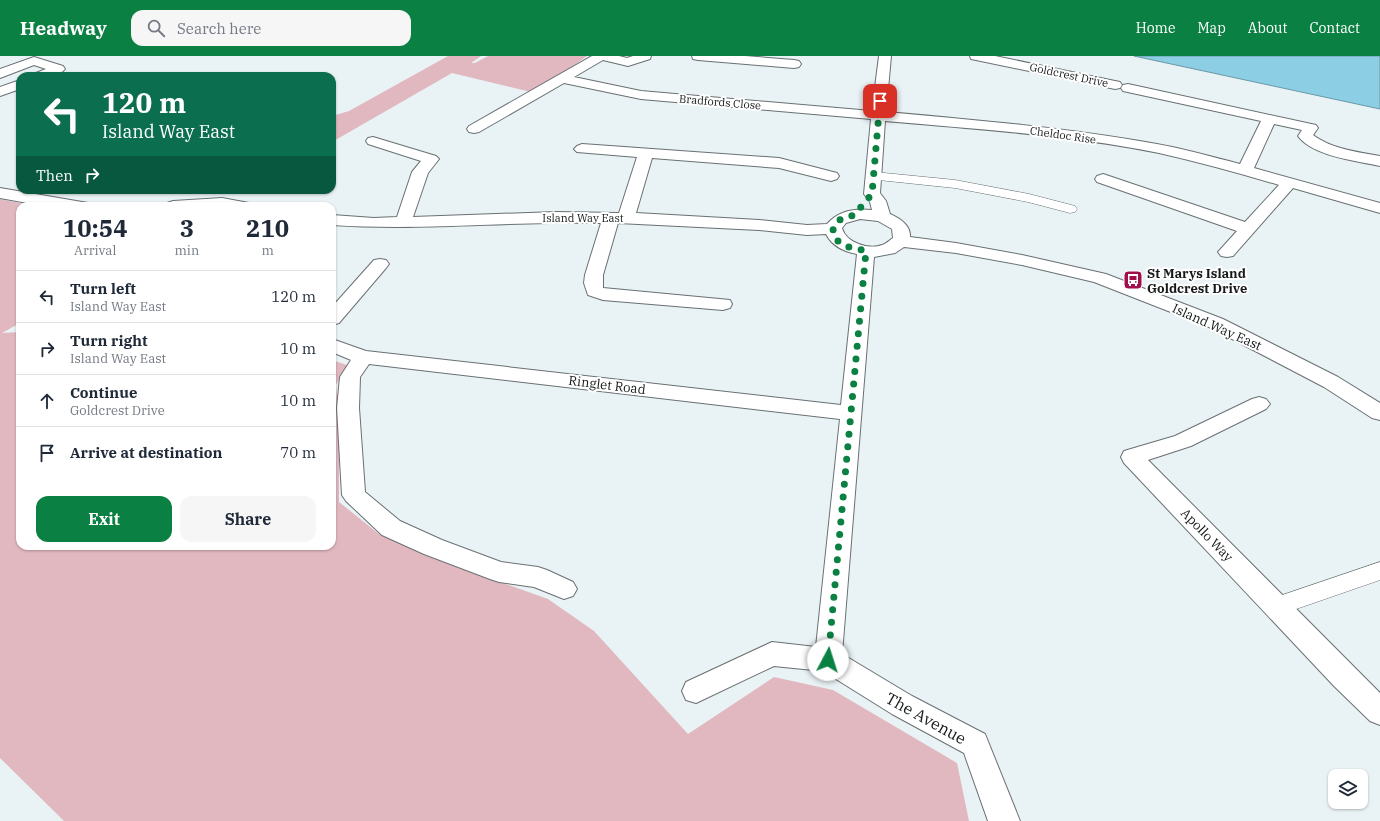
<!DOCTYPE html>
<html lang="en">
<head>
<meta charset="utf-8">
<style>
  body { margin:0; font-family:"IBM Plex Serif",serif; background:#f6f6f7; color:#1f2937; height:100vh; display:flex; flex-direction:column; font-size:15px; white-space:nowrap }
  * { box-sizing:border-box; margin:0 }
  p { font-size:13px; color:#747a83 }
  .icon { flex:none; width:22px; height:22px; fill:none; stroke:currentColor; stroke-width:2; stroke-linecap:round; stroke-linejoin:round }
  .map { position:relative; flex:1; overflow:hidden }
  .side { position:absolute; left:16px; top:146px; width:320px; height:348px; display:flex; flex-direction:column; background:#fff; border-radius:12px; box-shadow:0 1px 3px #0004 }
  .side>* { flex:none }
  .banner { position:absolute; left:16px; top:16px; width:320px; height:122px; border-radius:12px; box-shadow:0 1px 3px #0004; background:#0b6e4f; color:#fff; overflow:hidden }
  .controls { position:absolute; left:1328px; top:713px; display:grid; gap:8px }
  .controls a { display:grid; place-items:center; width:40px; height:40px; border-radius:8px; background:#fff; box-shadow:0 1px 3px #0004; font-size:20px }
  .pin { position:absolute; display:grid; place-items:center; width:34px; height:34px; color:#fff; margin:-17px; border-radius:8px; box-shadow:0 2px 6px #0006 }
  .me { position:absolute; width:44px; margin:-22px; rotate:5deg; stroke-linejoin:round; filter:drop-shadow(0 0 3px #0008) }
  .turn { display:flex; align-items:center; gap:14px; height:84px; padding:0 20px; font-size:18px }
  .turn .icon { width:52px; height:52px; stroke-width:2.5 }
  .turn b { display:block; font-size:28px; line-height:34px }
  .then { display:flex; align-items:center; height:38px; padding:0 20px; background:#0003; gap:8px; font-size:15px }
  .eta { display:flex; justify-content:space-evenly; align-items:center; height:68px; text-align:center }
  .eta b { font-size:24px; font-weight:700; line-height:28px }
  .primary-button { display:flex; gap:8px; margin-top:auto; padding:8px 20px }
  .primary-button a { flex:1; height:46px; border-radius:12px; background:#0b8043; color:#fff; font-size:16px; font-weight:700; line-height:46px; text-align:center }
  .primary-button a+a { background:#f6f6f7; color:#1f2937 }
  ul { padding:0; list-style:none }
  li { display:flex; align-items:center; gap:12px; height:52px; padding:0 20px; border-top:1px solid #e0e1e3 }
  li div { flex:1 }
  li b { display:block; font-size:15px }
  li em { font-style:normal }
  header { display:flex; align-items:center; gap:24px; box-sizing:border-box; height:56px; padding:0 20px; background:#0b8043; color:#fff }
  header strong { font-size:19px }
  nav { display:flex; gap:22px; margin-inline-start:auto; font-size:14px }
  .search { width:280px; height:36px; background:#f6f6f7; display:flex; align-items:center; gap:10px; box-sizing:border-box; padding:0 14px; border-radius:12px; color:#747a83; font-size:15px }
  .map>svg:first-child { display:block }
</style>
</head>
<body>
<header>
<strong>Headway</strong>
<div class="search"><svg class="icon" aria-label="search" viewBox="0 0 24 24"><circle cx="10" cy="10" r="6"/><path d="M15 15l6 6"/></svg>Search here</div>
<nav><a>Home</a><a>Map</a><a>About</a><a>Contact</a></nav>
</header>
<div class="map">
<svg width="1380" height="765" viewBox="0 0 1380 765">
  <rect width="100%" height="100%" fill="#e9f2f5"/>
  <path fill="#e1b8c0" d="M 448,0 L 481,0 L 471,7 L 475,7 L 488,0 L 587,0 L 535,37 L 452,17 L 332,86 L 332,60 L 349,55 Z
    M 0,143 L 33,150 L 20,150 L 20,267 L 2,277 L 20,276 L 20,490 L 332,490 L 332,304 L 347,309 L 336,329 L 339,366 L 339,446 L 379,478 L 427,500 L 548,543 L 594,575 L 688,678 L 774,621 L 833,634 L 957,707 L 969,765 L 64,765 L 0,702 Z"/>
  <path fill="#8ccfe4" stroke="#6998a7" d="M 1134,0 L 1380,0 L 1380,53 Z"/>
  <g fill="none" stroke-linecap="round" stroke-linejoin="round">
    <g stroke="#697073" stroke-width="1">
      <path id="lane" d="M 874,116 L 955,124 L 1029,138 L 1075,150 L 1077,153 L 1075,156 L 1070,157 L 1028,146 L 955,132 L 869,123 L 867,120 L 869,117 Z
        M 1380,506 L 1380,524 L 1276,560 L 1268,558 L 1265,551 L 1268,544 Z"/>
    </g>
    <g stroke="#697073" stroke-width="2">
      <path id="street" d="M 592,0 L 619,0 L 627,2 L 633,0 L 651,0 L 650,3 L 628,10 L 603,4 L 574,21 L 641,35 L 872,55 L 879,0 L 891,0 L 886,56 C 977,64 1067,72 1157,88 C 1185,93 1213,101 1240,108 L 1261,65 L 1123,35 L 1121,32 L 1123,29 L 1128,28 L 1316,69 L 1318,72 L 1313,79 C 1332,93 1357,96 1380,100 L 1380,110 C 1357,105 1312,100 1298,80 L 1302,74 L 1274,68 L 1254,112 L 1380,147 L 1380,157 L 1293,132 L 1233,200 L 1227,201 L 1221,200 L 1218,196 L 1237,175 L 1097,126 L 1095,123 L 1097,120 L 1103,118 L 1109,120 L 1245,166 L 1279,129 C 1239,117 1199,106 1159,97 C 1069,79 976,73 885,65 L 880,137 L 886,145 L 890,158 C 899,162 911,169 910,181 L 956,187 L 1022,199 L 1106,218 L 1223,263 L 1338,321 L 1380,347 L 1380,364 L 1372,362 L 1324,331 L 1209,271 L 1094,226 L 1022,209 L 956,197 L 904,191 L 895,197 L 874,201 L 842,598 L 912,640 L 985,678 L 1020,765 L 988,765 L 964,697 L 892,658 L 823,615 L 774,610 L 696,647 L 686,644 L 682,635 L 686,626 L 772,586 L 816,591 L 840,363 L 369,308 L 360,321 L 359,352 L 365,436 L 400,465 L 442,484 L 501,506 L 538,511 L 547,514 L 573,526 L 577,533 L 573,540 L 564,543 L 534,531 L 499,526 L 490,523 L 424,498 L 382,479 L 346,445 L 342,439 L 337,352 L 340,321 L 351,304 L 332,296 L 332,283 L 366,295 L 841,349 L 857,198 C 845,196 832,190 826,178 L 807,179 L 759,174 L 618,167 L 603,219 L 603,232 L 730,244 L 732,248 L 730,252 L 723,254 L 603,244 L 588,239 L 584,227 L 585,219 L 601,167 C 511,165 421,175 332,169 L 332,159 L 374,162 L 397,161 L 412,116 L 421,105 L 368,88 L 366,85 L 368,82 L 373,81 L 436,100 L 439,103 L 428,117 L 413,161 L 556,156 L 619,157 L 637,101 L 577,96 L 574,93 L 577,90 L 582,88 L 779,102 L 837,117 L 839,120 L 837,123 L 831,125 L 779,112 L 652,102 L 636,157 L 759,164 L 807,169 L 827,168 C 838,155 855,152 872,154 L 870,146 L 864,138 L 871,63 L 641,43 L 564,27 L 479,76 L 474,77 L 469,76 L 467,73 L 469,70 ZM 860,163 L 878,165 L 892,173 L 893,182 C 890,184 886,188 882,189 C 869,194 846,187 842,172 L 846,167 Z
        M 692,0 L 745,0 L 794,4 L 799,5 L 801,8 L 799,11 L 794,12 L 698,4 L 693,3 Z
        M 970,0 L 995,0 L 1115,25 L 1120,26 L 1122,29 L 1120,32 L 1115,33 L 976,4 L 971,3 Z
        M 34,1 L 63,10 L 65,13 C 58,22 44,20 34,20 L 36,17 L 46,13 L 34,9 L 0,22 L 0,13 Z
        M 20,24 L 20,33 L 0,40 L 0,31 Z
        M 0,132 L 88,147 L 90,150 L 44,150 L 0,142 Z
        M 222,142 L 249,147 L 251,150 L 165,150 L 167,147 L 173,145 Z
        M 380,203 L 386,204 L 389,208 L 386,212 L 339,267 L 332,269 L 332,251 L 374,204 Z
        M 1259,341 L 1266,343 L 1270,348 L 1266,353 L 1191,390 L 1148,404 L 1380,637 L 1380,669 L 1370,665 L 1334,630 L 1124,407 L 1121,401 L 1124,395 L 1175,380 L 1252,343 Z"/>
    </g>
    <use href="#lane" fill="#fff" fill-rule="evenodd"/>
    <use href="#street" fill="#fff" fill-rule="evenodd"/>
  </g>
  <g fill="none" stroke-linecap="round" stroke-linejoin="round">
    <path stroke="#0b8043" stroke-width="7" stroke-dasharray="0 12.6" d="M 828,604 L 866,195 L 845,190 L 838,185 L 834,179 L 833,173 L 835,168 L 841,163 L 854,159 L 872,138 L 880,45"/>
  </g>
  <defs>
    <g id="bus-square" transform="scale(1)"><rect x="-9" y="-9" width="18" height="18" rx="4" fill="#a30d4b" stroke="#fff"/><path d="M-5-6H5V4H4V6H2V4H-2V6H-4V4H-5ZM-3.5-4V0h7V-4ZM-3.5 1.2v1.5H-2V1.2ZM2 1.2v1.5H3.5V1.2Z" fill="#fff"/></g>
  </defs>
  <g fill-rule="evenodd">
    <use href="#bus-square" x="1133" y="224"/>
  </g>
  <g text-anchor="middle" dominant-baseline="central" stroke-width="4" stroke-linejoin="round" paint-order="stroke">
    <g font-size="11" fill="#16191a" stroke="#fff">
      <text transform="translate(1069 19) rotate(12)">Goldcrest Drive</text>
      <text transform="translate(720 46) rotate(5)">Bradfords Close</text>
      <text transform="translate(1063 79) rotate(8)">Cheldoc Rise</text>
      <text x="583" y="162">Island Way East</text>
    </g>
    <g font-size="13" font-weight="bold" fill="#16191a" stroke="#fff" text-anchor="start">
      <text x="1147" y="217">St Marys Island<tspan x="1147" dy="15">Goldcrest Drive</tspan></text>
    </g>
    <g font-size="13" fill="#16191a" stroke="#fff">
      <text transform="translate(1217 271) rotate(24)">Island Way East</text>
      <text transform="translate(607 329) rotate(7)">Ringlet Road</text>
      <text transform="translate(1207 479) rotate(46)">Apollo Way</text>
    </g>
    <g font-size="16" fill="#16191a" stroke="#fff">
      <text transform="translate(926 662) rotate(29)">The Avenue</text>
    </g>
  </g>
</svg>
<div class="controls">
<a><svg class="icon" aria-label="layers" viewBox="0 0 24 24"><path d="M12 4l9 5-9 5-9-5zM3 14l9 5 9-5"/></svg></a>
</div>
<div class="pin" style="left:880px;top:45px;background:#d93025"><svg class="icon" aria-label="arrive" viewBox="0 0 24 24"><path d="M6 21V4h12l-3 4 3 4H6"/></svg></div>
<svg class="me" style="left:828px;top:604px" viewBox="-20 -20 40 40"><circle r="19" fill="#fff"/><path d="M0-13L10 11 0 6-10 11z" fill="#0b8043"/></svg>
<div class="banner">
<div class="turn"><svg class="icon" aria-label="left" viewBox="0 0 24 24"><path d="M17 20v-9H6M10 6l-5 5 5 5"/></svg><div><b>120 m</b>Island Way East</div></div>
<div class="then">Then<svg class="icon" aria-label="right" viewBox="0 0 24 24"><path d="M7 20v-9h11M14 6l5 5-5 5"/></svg></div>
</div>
<section class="side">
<div class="eta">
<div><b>10:54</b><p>Arrival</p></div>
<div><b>3</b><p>min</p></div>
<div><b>210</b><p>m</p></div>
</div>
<ul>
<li><svg class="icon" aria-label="left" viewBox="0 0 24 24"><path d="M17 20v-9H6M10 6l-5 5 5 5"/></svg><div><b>Turn left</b><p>Island Way East</p></div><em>120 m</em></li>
<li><svg class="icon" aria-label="right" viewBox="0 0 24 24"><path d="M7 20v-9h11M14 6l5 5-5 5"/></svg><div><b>Turn right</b><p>Island Way East</p></div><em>10 m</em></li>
<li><svg class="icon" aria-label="ahead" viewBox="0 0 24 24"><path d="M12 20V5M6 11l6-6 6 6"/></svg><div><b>Continue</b><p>Goldcrest Drive</p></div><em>10 m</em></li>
<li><svg class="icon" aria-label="arrive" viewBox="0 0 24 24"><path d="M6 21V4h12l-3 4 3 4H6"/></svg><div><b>Arrive at destination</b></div><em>70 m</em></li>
</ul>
<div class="primary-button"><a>Exit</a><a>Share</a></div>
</section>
</div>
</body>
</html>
